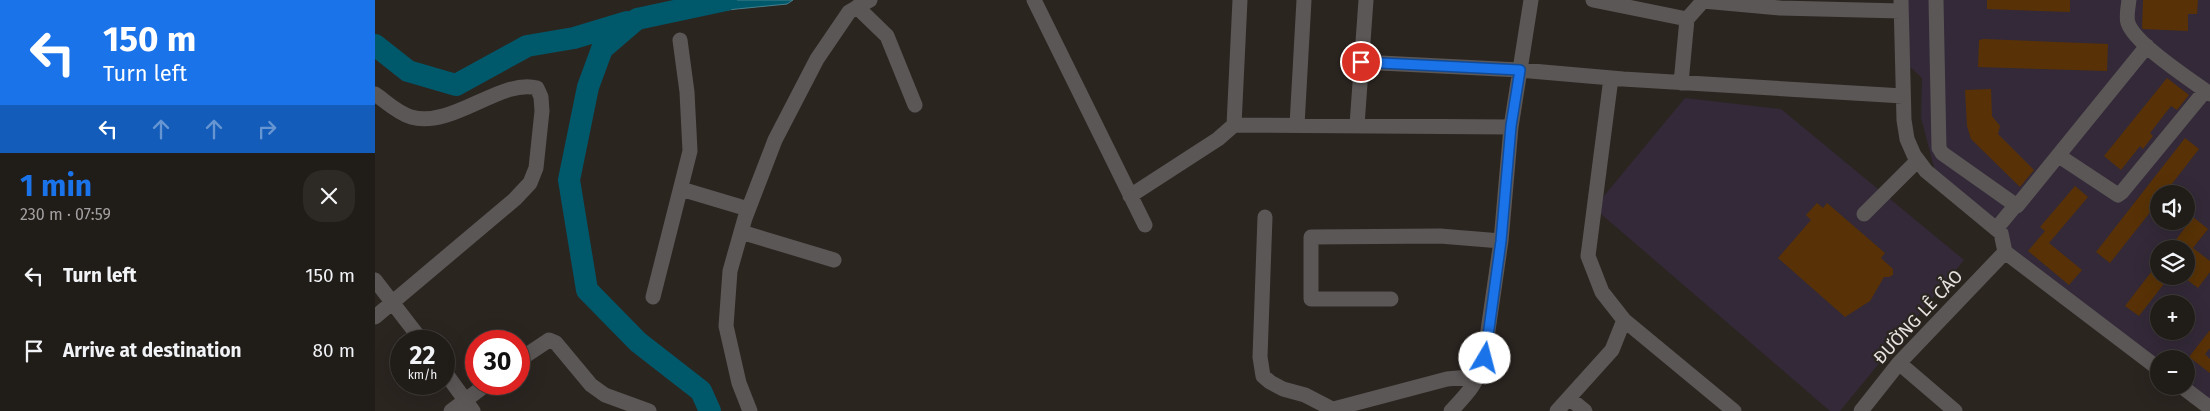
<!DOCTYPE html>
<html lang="en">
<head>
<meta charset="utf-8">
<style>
  body { margin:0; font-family:"Fira Sans",sans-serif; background:#2d2925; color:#f1f3f6; height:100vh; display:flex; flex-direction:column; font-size:19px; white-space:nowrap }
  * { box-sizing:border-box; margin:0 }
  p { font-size:16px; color:#a2a1a2 }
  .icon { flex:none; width:28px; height:28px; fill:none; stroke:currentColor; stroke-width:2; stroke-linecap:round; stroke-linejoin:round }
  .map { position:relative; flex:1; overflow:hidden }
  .details { display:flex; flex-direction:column; background:#201c18; width:375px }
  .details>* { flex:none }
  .banner { background:#1a73e8; color:#fff; overflow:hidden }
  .buttons { position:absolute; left:1775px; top:185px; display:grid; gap:10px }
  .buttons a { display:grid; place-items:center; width:45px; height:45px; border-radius:50%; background:#201c18; box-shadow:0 5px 20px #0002,0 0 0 1px #3d3a37; font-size:25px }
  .speed { position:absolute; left:15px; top:330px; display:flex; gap:10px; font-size:25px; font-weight:700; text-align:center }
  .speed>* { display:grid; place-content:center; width:65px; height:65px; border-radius:50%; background:#201c18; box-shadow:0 5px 20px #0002,0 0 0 1px #3d3a37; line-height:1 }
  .speed small { font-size:12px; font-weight:400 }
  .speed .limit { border:8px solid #d22; background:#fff; color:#111 }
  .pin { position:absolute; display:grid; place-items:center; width:42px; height:42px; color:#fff; margin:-21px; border:2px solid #fff; border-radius:50%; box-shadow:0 1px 5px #0007 }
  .me { position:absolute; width:55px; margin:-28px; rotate:8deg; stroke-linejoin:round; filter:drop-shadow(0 0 4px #0008) }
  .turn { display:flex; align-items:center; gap:18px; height:105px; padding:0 20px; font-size:22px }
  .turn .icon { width:65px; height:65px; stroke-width:2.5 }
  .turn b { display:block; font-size:35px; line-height:42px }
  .lanes { display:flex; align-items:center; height:48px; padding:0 20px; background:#0003; justify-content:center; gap:25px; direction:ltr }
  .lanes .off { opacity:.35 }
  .round { display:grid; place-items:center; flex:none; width:52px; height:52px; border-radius:20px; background:#2d2925 }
  .overview { display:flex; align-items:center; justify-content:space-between; height:85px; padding:0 20px }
  h1 { font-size:30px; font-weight:700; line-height:38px; color:#1a73e8 }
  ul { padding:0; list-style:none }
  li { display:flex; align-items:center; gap:15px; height:75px; padding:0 20px }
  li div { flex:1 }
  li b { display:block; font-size:19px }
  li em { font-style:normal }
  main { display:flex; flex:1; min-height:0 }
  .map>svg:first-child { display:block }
</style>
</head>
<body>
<main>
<section class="details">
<div class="banner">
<div class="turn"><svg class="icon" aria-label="left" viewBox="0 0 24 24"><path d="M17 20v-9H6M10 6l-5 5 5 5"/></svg><div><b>150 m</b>Turn left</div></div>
<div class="lanes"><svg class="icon" aria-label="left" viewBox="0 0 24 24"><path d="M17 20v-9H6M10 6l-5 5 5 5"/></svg><svg class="icon off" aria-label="ahead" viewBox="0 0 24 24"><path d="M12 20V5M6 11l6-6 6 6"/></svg><svg class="icon off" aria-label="ahead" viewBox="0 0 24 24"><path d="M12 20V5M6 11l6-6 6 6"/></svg><svg class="icon off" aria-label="right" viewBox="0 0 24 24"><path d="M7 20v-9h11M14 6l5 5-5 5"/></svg></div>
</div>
<div class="overview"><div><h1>1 min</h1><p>230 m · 07:59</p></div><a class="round"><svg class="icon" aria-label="close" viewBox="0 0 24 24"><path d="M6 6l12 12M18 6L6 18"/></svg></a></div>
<ul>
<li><svg class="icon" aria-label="left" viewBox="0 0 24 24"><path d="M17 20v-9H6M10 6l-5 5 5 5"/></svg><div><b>Turn left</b></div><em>150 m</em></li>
<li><svg class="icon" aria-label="arrive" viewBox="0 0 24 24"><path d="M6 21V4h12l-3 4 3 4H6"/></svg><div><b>Arrive at destination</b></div><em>80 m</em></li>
</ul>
</section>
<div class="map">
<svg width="1835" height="411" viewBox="0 0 1835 411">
  <rect width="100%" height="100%" fill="#2b2520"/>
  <path fill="#332938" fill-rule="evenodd" d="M 1533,0 L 1835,0 L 1835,403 L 1811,385 L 1811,359 L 1784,359 L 1784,364 L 1636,251 L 1560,171 L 1546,118 L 1547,78 L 1533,65 ZM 1784,194 L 1811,194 L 1811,221 L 1784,221 ZM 1784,249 L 1811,249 L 1811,276 L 1784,276 ZM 1784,304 L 1811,304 L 1811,331 L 1784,331 Z
    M 1310,98 L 1406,109 L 1589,260 L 1465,411 L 1455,411 L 1219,208 Z"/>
  <path fill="#00586b" stroke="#45818e" d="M 319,0 L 418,0 L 412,4 L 262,19 Z"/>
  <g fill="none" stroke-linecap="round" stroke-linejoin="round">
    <path stroke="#00586b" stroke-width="22" d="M 0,45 L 33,71 L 81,85 L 152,46 L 199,38 L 252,22
      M 335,411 L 326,391 L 263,342 L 212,290 L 194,180 L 213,87 L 227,49 L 262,19 L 351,0"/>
  </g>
  <path fill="#583206" d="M 1612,0 L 1695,0 L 1695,12 L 1612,9 Z
    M 1768,0 L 1823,0 L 1822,14 L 1813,14 L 1813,31 L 1768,29 L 1767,28 Z
    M 1609,39 L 1733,44 L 1732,71 L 1603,67 L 1604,40 Z
    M 1792,78 L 1814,95 L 1802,110 L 1796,106 L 1775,133 L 1778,136 L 1768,149 L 1765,146 L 1746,170 L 1729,156 Z
    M 1616,89 L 1617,116 L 1625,126 L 1623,134 L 1659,170 L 1645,187 L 1596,139 L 1592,126 L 1590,90 Z
    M 1810,138 L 1824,149 L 1789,194 L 1784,194 L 1784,201 L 1735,263 L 1721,252 Z
    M 1700,186 L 1713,197 L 1674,243 L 1707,270 L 1694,285 L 1653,251 L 1670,231 L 1665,227 Z
    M 1442,203 L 1448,208 L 1452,203 L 1510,253 L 1506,258 L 1518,269 L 1518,275 L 1514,277 L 1509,277 L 1495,301 L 1470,317 L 1403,258 L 1436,220 L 1431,215 Z
    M 1818,217 L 1833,229 L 1818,248 L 1835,261 L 1835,272 L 1823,288 L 1811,279 L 1811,249 L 1794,249 Z
    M 1784,262 L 1784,276 L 1795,276 L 1764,316 L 1750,306 Z
    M 1835,330 L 1835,348 L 1830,354 L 1835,359 L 1835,373 L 1814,357 Z"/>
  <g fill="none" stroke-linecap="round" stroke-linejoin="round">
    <path stroke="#5b5756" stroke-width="15" d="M 659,0 L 770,225
      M 1218,0 L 1312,19
      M 1526,0 L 1529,120 L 1532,139 L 1539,155 L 1551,171 L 1626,233 L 1630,252 L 1784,369
      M 1561,0 L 1564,148 L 1567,153 L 1642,206 L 1772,46
      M 1754,0 C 1753,7 1751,17 1753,23 C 1760,44 1816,80 1835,94
      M 482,7 L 512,36 L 540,105
      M 986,62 L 1145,70 L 1248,79 L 1528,96
      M 1306,83 L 1312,19 L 1328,1 L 1405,8 L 1526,11
      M 0,94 C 12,102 21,112 36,117 C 77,129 126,78 162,88 L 166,97 L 167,111 L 161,168 L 155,183 L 140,199 L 0,317
      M 859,125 L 865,0
      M 922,125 L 929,0
      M 982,125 L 991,0
      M 1684,156 L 1743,195 L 1747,192 L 1830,91
      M 306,189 L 373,209
      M 755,196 L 843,139 L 859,125 L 1136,127
      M 1489,214 L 1543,160
      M 890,217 L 885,357 L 888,376 L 895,382 L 908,389 L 930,395 L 955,408
      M 1621,229 L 1640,206
      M 366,232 L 459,260
      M 0,280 L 47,341
      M 278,297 L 315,151 L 312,92 L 305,40
      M 1016,299 L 936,299 L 936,237 L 1065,236 L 1126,241
      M 1249,320 L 1359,411
      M 144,360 L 174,340 L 181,343 L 216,385 L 230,395 L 274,411
      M 1524,363 L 1580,411
      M 69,371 L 98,411
      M 1806,386 L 1835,408
      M 1194,398 L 1210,411
      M 76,411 L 112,384
      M 375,411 L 364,383 L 351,326 L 355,271 L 370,218 L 400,140 L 442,59 L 474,12 L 495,0
      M 951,411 L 1072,379 L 1105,376
      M 1076,411 C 1093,393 1103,383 1109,358 L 1126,241 L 1136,127 L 1156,0
      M 1182,411 L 1237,350 L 1249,320 L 1227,292 L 1213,256 L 1236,78
      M 1486,411 L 1524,363 L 1630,252"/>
  </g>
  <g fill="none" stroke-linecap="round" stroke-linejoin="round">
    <g stroke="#114b97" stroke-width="12">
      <path id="route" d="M 986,62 L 1145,70 L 1136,126 L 1126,241 L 1110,358"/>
    </g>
    <use href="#route" stroke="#1a73e8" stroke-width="9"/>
  </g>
  <g text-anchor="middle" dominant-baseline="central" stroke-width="4.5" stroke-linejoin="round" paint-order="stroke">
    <g font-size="18" fill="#e6e2df" stroke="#2b2520">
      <text transform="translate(1543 317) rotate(-47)">ĐƯỜNG LÊ CẢO</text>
    </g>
  </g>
</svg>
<div class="buttons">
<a><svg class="icon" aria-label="sound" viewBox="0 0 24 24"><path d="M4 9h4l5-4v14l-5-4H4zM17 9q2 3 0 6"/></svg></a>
<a><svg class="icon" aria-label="layers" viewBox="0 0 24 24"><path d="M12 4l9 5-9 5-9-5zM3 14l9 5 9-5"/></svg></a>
<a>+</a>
<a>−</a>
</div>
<div class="speed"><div>22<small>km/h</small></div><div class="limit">30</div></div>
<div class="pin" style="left:986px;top:62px;background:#d93025"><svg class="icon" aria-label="arrive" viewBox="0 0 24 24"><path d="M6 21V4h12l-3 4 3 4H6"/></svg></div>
<svg class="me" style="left:1110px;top:358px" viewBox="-20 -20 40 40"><circle r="19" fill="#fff"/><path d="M0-13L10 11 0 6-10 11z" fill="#1a73e8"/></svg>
</div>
</main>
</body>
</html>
